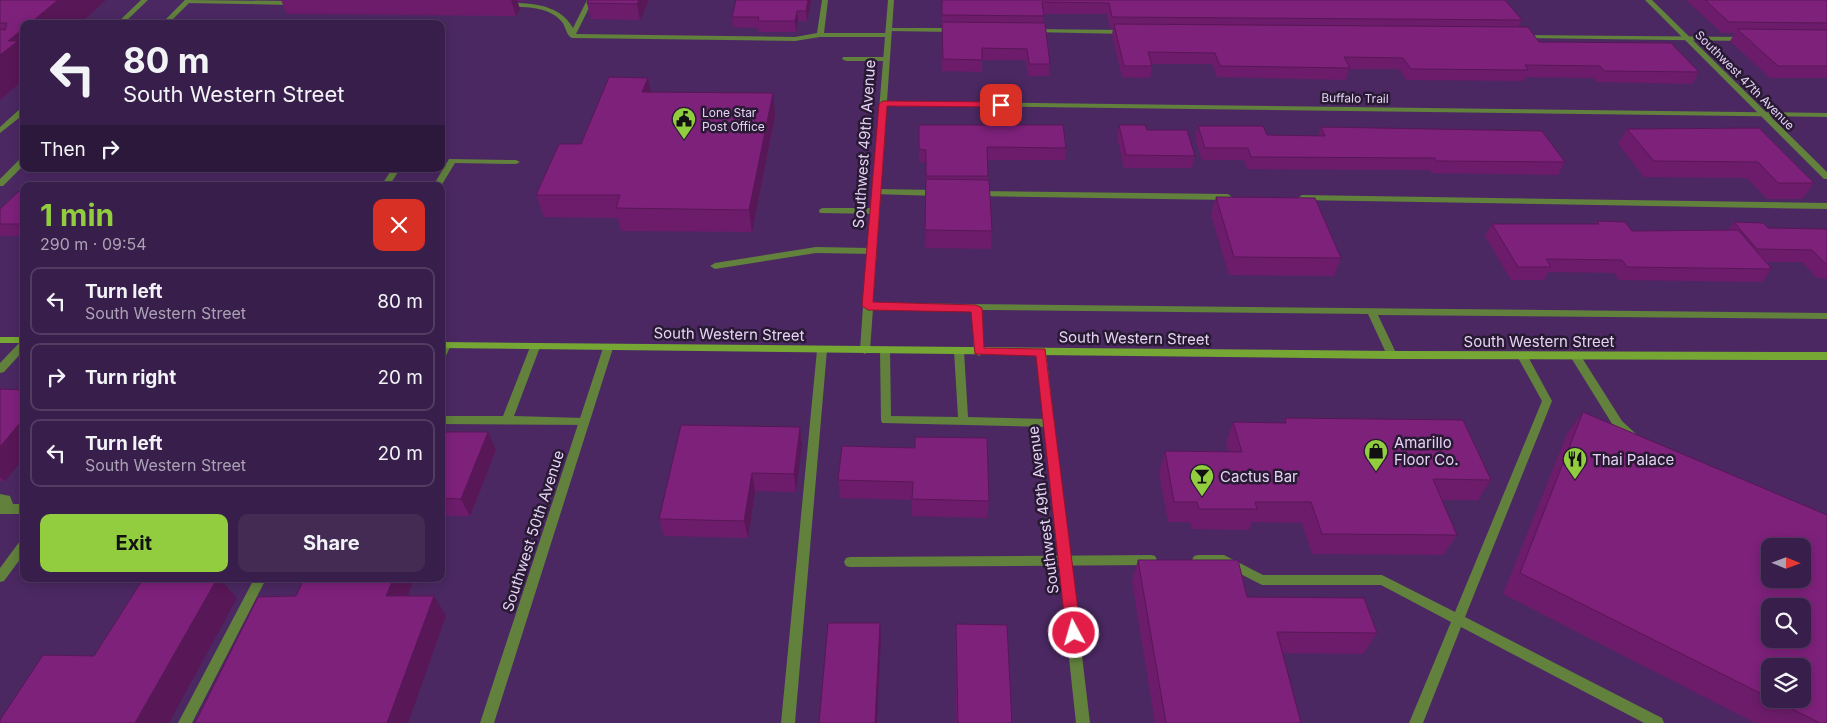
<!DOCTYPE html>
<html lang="en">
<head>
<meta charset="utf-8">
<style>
  body { margin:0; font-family:Inter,sans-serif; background:#432b54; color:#f1f3f6; height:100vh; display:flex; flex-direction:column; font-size:19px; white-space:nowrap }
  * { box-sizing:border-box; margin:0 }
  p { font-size:16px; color:#aba2b5 }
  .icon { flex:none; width:28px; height:28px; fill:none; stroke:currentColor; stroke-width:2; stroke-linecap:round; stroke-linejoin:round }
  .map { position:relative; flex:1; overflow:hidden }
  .details { position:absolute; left:20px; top:182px; width:425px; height:400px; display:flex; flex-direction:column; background:#381e4a; border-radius:10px; box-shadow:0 2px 12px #0003,0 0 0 1px #523c62 }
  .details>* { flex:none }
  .guide { position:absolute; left:20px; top:20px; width:425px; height:152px; border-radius:10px; box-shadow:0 2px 12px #0003,0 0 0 1px #523c62; background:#381e4a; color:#f1f3f6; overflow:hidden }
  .needle { width:32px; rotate:91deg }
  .tools { position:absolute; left:1761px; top:538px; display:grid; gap:10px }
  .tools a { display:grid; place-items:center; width:50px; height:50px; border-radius:10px; background:#381e4a; box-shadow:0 2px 12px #0003,0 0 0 1px #523c62; font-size:25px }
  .pin { position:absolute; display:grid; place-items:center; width:42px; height:42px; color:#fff; margin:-21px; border-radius:10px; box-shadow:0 2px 8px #0006 }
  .me { position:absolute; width:55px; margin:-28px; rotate:354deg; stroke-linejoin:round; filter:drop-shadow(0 0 4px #0008) }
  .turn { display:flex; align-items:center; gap:18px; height:105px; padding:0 20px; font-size:22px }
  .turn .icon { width:65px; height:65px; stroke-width:2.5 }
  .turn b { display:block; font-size:35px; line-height:42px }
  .then { display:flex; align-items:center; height:48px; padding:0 20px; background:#0003; gap:10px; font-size:19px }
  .round { display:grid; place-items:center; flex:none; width:52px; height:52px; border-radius:10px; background:#432b54 }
  .overview { display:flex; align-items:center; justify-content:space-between; height:85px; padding:0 20px }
  h1 { font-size:30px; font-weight:700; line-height:38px; color:#91cd3f }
  .primary-button { display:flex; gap:10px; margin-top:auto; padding:10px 20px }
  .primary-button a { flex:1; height:58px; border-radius:10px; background:#91cd3f; color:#111; font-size:20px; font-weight:700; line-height:58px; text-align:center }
  .primary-button a+a { background:#432b54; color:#f1f3f6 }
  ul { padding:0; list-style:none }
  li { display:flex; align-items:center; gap:15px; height:68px; margin:0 10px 8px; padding:0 10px; border:2px solid #523c62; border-radius:10px }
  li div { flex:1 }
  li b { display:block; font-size:19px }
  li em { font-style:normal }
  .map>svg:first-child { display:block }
</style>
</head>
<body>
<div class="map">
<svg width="1827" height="723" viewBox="0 0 1827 723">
  <rect width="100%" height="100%" fill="#4b2862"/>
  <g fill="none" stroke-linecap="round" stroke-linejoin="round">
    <path fill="#61813d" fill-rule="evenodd" d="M 141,0 L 148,0 L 123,24 L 116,24 Z
      M 186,0 L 295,1 L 298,3 L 295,5 L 184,3 L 184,1 Z
      M 587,0 L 593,0 L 576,34 L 795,37 L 817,33 L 822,0 L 828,0 L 824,33 L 888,33 L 891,35 L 888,37 L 820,37 L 795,41 L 572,38 C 566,35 566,27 562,22 C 549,6 525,7 507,7 L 504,5 C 508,2 514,3 519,3 C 540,4 562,8 573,28 Z
      M 889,28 L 955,28 L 958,30 L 955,32 L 887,31 L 887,29 Z
      M 1032,29 L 1125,30 L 1128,32 L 1125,34 L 1030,32 L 1029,31 Z
      M 1522,35 L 1745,37 L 1748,39 L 1745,41 L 1520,38 L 1519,37 Z
      M 843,57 L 886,57 L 890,59 L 886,61 L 846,61 L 842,59 Z
      M 21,108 L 24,108 L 24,114 L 0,133 L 0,127 Z
      M 449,159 L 516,160 L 520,162 L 516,164 L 455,163 L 441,186 L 433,186 Z
      M 392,169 L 400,169 L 389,186 L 381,186 Z
      M 876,189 L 938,190 L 942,193 L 938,196 L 873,194 L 872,192 Z
      M 977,191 L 1228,194 L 1232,197 L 1228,200 L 974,196 L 973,194 Z
      M 1302,195 L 1827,203 L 1827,209 L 1299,200 L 1298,198 Z
      M 823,208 L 875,208 L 879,211 L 875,214 L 820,213 L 819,211 L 820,209 Z
      M 816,247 L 872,248 L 876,251 L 872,254 L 816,253 L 715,269 L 710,266 L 715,263 Z
      M 24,340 L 24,350 L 4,372 L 0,373 L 0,363 L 21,341 Z
      M 446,342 L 451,345 L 445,358 L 441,358 L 441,345 Z
      M 535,344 L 540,347 L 514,416 L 584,418 L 588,419 L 589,422 L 588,425 L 441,424 L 441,416 L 503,416 L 530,347 Z
      M 822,346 L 827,350 L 795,723 L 781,723 L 817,350 Z
      M 885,347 L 890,351 L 891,416 L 958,417 L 954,351 L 959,347 L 964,351 L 968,417 L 1050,419 L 1054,420 L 1055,423 L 1054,426 L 1050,427 L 882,423 L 881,420 L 880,351 Z
      M 1522,352 L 1526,353 L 1552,401 L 1465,617 L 1662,718 L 1664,723 L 1644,723 L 1461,627 L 1423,723 L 1409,723 L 1451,622 L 1381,585 L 1262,585 L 1223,565 L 1198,565 L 1194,564 L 1192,560 L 1194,556 L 1198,555 L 1224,555 L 1263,575 L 1382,575 L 1455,612 L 1542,401 L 1517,356 Z
      M 1575,352 L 1579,353 L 1622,421 L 1637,435 L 1638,438 L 1637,441 L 1629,441 L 1614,427 L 1570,356 Z
      M 0,494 L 10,496 L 13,504 L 24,504 L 24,514 L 0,514 L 0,504 L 1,504 L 0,504 Z
      M 1151,555 L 1155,556 L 1157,560 L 1155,564 L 1151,565 L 850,567 L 846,566 L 844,562 L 846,558 L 850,557 Z
      M 254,579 L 266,579 L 192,723 L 178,723 Z"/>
    <path fill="#61813d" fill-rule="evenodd" d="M 185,0 L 192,0 L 168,24 L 161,24 Z
      M 888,0 L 894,0 L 887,101 L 1827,113 L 1827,117 L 887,105 L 873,303 L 1827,313 L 1827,319 L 1378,315 L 1397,355 L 1392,359 L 1387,355 L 1368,314 L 982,310 L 984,352 L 979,356 L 974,352 L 972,310 L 873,309 L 870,350 L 865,354 L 862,352 L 860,350 L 863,306 Z
      M 21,158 L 24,158 L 24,165 L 3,186 L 0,186 L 0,179 Z
      M 608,344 L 613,348 L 494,723 L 480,723 L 603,348 Z
      M 1041,348 L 1046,352 L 1090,723 L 1076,723 L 1036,352 Z
      M 24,540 L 24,554 L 4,581 L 0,582 L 0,568 L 20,541 Z"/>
    <path fill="#61813d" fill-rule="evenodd" d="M 1645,0 L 1652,0 L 1827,172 L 1827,179 L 1824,179 Z"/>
    <path fill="#76a734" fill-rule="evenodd" d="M 0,337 L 24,337 L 24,343 L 0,343 Z
      M 441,342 L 1392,351 L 1827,352 L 1827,360 L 1392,359 L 441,348 Z"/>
  </g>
  <path fill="#6c1c6a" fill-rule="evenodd" d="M 0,0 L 24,24 L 24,79 L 0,100 Z
    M 281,0 L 525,0 L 524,1 L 517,1 L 520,9 L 516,16 L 287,14 Z
    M 649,0 L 640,20 L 591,19 L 587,3 Z
    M 736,0 L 811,0 L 807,21 L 798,21 L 796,32 L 759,32 L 758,28 L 733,27 L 732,17 Z
    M 942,0 L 1505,0 L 1522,20 L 1518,27 L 1539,42 L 1699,72 L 1692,84 L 1597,82 L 1593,78 L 1525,77 L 1523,81 L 1406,80 L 1399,69 L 1349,69 L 1346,80 L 1217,77 L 1212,64 L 1151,64 L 1152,66 L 1150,78 L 1122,77 L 1112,35 L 1113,28 L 1110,28 L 1107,14 L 1043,14 L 1043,23 L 1050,64 L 1049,76 L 1028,76 L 1026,60 L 982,60 L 982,72 L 942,71 Z
    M 1686,0 L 1827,0 L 1827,78 L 1770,78 L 1730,41 L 1735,33 L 1722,33 Z
    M 651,92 L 775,115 L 752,232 L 621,231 L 618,218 L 544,217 L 536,195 L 581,144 Z
    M 919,125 L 1066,148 L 1065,160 L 988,160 L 988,180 L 992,231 L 991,249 L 925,248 L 926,162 L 919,162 Z
    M 1119,125 L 1147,130 L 1195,156 L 1192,168 L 1124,168 L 1117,137 Z
    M 1198,126 L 1267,135 L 1318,136 L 1321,127 L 1565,162 L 1558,175 L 1431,173 L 1430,170 L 1247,169 L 1244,160 L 1202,160 L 1195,138 Z
    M 1759,128 L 1814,183 L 1802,199 L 1767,199 L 1747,178 L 1644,177 L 1618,144 L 1627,129 Z
    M 24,191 L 24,236 L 0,236 L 0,209 Z
    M 1216,197 L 1341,258 L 1334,276 L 1229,275 L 1211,215 Z
    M 1597,221 L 1632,231 L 1728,230 L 1734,222 L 1768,228 L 1827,229 L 1827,279 L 1817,278 L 1802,262 L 1766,262 L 1772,269 L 1762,282 L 1619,280 L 1614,273 L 1548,272 L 1544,280 L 1511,280 L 1485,236 L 1492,224 L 1595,224 Z
    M 0,389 L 5,481 L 0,481 Z
    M 1583,412 L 1827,723 L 1755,723 L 1503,594 L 1567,434 ZM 1770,666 L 1802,699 L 1770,699 Z
    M 1285,418 L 1491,480 L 1478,500 L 1442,500 L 1457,535 L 1443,555 L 1312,554 L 1302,523 L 1252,522 L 1249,530 L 1192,529 L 1190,522 L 1168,522 L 1159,472 L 1165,451 L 1229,452 L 1226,443 L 1233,422 L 1283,423 Z
    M 441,432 L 496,450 L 470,516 L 441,516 Z
    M 802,445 L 796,492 L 755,491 L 748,538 L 664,536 L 659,519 Z
    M 842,446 L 989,501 L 987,518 L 912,516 L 912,500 L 840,498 L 838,480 Z
    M 1138,560 L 1247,597 L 1377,633 L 1363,654 L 1282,653 L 1301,723 L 1155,723 L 1132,581 Z
    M 956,624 L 1012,723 L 956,723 L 955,641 Z"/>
  <path fill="#581756" d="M 58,0 L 106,0 L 79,24 L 29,24 Z
    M 511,0 L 517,0 L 520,9 L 516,16 Z
    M 639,0 L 649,0 L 640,20 L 637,4 Z
    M 808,0 L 811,0 L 807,21 L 806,11 Z
    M 797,11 L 798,21 L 796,32 L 795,21 Z
    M 24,28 L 24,79 L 0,100 L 0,55 L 8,41 Z
    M 648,78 L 652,99 L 642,92 Z
    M 773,93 L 775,115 L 752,232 L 749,210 Z
    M 305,182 L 307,186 L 302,186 Z
    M 24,418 L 24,458 L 5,481 L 0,477 L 0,447 Z
    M 800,427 L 802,445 L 796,492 L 794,474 Z
    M 488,432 L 496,450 L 470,516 L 461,499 Z
    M 752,473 L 755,491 L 748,538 L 744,521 Z
    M 217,579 L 220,579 L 237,598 L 169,723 L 135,723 Z
    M 393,579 L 414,579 L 400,616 L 386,596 Z
    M 434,596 L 446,616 L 408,723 L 387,723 Z
    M 880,623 L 881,640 L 877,723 L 875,723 Z"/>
  <path fill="#7e217b" stroke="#581756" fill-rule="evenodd" d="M 0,0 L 58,0 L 29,24 L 24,24 L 24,28 L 8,41 L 18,41 L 0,55 L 0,29 L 5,30 L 7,23 L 0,23 Z
    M 588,0 L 639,0 L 637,4 L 587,3 Z
    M 736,0 L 808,0 L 806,11 L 797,11 L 795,21 L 758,21 L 759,17 L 732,17 Z
    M 942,0 L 1505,0 L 1522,20 L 1112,17 L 1109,3 L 1042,2 L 1044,16 L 942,15 Z
    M 1705,0 L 1827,0 L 1827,23 L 1729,22 Z
    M 942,22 L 1045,23 L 1050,64 L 1029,64 L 1027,49 L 982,48 L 982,60 L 943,59 Z
    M 1114,24 L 1528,27 L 1539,42 L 1671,43 L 1699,72 L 1604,71 L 1600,66 L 1525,65 L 1528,70 L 1411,69 L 1403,58 L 1344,57 L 1350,68 L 1220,66 L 1215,53 L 1148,52 L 1152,66 L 1124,66 Z
    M 1737,29 L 1827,30 L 1827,66 L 1778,66 Z
    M 609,77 L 648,78 L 642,92 L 773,93 L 749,210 L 616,208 L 620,195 L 536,195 L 559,144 L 581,144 Z
    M 919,125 L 1063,125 L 1066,148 L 987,147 L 988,176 L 926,176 L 926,150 L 919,149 Z
    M 1119,125 L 1145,125 L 1147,130 L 1187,130 L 1195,156 L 1126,155 Z
    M 1198,126 L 1263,126 L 1267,135 L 1325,136 L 1321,127 L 1542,131 L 1565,162 L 1436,161 L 1435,158 L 1251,157 L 1248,148 L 1205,148 Z
    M 1759,128 L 1814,183 L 1778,183 L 1758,162 L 1654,161 L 1627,129 Z
    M 926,179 L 989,180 L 992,231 L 925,230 Z
    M 261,182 L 305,182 L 302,186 L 258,186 Z
    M 19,191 L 24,191 L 24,224 L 0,224 L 0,209 Z
    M 1216,197 L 1315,198 L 1341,258 L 1234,257 Z
    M 1597,221 L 1625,222 L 1632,231 L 1738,230 L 1772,269 L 1627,267 L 1622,260 L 1546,259 L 1551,267 L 1518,267 L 1492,224 L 1599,224 Z
    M 1734,222 L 1763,223 L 1768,228 L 1827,229 L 1827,265 L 1812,250 L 1757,249 Z
    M 0,389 L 24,390 L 24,418 L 0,447 Z
    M 1583,412 L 1827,515 L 1827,723 L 1820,723 L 1772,699 L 1802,699 L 1802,666 L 1770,666 L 1770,698 L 1520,573 ZM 1770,546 L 1802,546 L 1802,579 L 1770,579 ZM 1770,606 L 1802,606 L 1802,639 L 1770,639 Z
    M 1285,418 L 1463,420 L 1491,480 L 1433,479 L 1457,535 L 1322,534 L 1311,502 L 1255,502 L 1257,509 L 1199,509 L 1197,502 L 1174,502 L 1165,451 L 1242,452 L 1233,422 L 1286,423 Z
    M 681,425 L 800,427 L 794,474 L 752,473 L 744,521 L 659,519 Z
    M 441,432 L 488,432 L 461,499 L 441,498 Z
    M 915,437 L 987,438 L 989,501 L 912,499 L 913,482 L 838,480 L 842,446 L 915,448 Z
    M 1138,560 L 1238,560 L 1247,597 L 1364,598 L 1377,633 L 1277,632 L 1301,723 L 1166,723 Z
    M 143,579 L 217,579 L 135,723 L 0,723 L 0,720 L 43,655 L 94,656 Z
    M 304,579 L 393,579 L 386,596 L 434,596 L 387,723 L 195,723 L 258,597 L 296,596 Z
    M 828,623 L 880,623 L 875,723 L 819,723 Z
    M 956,624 L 1007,625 L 1012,723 L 958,723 Z"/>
  <path fill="#e11d48" stroke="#92132f" d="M 883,101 L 1001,102 L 1005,105 L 1001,107 L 887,106 L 873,302 L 976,305 L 982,308 L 984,348 L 1045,349 L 1081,633 L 1079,638 L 1074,639 L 1068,638 L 1066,633 L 1036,356 L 975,354 L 971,312 L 868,310 L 862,306 L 879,104 Z"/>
  <defs>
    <g id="civic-pin" transform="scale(1.25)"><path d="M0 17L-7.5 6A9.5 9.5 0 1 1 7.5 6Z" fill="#91cd3f" stroke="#291a34"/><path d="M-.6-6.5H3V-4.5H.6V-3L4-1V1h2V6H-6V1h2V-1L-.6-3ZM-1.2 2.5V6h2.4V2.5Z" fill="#111"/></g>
    <g id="shop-pin" transform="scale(1.25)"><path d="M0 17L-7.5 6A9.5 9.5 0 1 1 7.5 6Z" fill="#91cd3f" stroke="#291a34"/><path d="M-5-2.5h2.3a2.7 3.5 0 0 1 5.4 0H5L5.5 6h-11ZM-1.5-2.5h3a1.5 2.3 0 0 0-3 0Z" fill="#111"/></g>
    <g id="restaurant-pin" transform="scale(1.25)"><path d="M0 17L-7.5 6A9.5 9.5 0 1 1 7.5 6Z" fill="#91cd3f" stroke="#291a34"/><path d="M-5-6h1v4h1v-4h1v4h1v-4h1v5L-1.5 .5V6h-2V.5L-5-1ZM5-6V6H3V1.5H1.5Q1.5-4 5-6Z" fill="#111"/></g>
    <g id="bar-pin" transform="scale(1.25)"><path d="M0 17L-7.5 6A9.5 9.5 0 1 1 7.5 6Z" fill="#91cd3f" stroke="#291a34"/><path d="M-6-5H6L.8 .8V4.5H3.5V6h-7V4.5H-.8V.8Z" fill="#111"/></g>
  </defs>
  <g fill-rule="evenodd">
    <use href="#civic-pin" x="684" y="119"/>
    <use href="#shop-pin" x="1376" y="451"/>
    <use href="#restaurant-pin" x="1575" y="459"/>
    <use href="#bar-pin" x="1202" y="476"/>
  </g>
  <g text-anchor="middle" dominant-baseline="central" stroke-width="5" stroke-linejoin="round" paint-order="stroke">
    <g font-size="12" fill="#e5d2f5" stroke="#291a34">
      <text transform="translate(1745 80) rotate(45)">Southwest 47th Avenue</text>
      <text transform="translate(1355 98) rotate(1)">Buffalo Trail</text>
    </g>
    <g font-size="12" fill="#e5d2f5" stroke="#291a34" text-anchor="start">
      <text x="702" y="112">Lone Star<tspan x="702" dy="14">Post Office</tspan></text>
    </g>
    <g font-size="15" fill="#e5d2f5" stroke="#291a34">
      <text transform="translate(864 144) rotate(-86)">Southwest 49th Avenue</text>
      <text transform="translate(729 334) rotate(1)">South Western Street</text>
      <text transform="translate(1134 338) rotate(1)">South Western Street</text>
      <text x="1539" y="341">South Western Street</text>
      <text transform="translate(1043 510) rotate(-97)">Southwest 49th Avenue</text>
      <text transform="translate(533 531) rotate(-72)">Southwest 50th Avenue</text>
    </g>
    <g font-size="15" fill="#e5d2f5" stroke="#291a34" text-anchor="start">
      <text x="1394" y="442">Amarillo<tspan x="1394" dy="17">Floor Co.</tspan></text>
      <text x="1592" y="459">Thai Palace</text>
      <text x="1220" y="476">Cactus Bar</text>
    </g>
  </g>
</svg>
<div class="tools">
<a><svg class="needle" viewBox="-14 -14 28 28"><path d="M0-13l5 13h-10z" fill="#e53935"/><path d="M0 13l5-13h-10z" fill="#aba2b5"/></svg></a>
<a><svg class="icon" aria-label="search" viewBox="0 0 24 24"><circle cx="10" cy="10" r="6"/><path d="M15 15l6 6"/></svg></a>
<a><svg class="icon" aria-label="layers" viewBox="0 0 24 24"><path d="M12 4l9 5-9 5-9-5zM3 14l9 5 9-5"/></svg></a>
</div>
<div class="pin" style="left:1001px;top:105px;background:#d93025"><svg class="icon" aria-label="arrive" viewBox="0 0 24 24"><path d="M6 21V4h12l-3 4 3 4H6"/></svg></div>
<svg class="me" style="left:1074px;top:633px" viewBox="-20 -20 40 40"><circle r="17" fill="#e11d48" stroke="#fff" stroke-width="3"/><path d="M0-11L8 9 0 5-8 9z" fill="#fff"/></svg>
<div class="guide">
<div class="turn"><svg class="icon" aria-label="left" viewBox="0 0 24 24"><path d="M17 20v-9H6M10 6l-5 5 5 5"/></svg><div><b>80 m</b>South Western Street</div></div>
<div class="then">Then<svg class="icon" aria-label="right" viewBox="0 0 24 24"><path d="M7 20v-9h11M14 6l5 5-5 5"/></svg></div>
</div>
<section class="details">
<div class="overview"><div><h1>1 min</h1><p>290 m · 09:54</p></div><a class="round" style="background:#d93025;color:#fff"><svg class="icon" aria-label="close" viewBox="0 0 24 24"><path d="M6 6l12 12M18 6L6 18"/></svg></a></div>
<ul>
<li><svg class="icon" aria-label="left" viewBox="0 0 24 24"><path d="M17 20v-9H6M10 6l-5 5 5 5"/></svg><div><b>Turn left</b><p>South Western Street</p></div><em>80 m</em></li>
<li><svg class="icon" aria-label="right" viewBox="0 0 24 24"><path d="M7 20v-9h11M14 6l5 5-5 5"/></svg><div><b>Turn right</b></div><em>20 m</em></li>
<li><svg class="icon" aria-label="left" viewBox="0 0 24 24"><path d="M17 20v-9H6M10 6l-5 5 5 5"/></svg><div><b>Turn left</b><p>South Western Street</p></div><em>20 m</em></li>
</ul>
<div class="primary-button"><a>Exit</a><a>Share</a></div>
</section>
</div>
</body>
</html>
